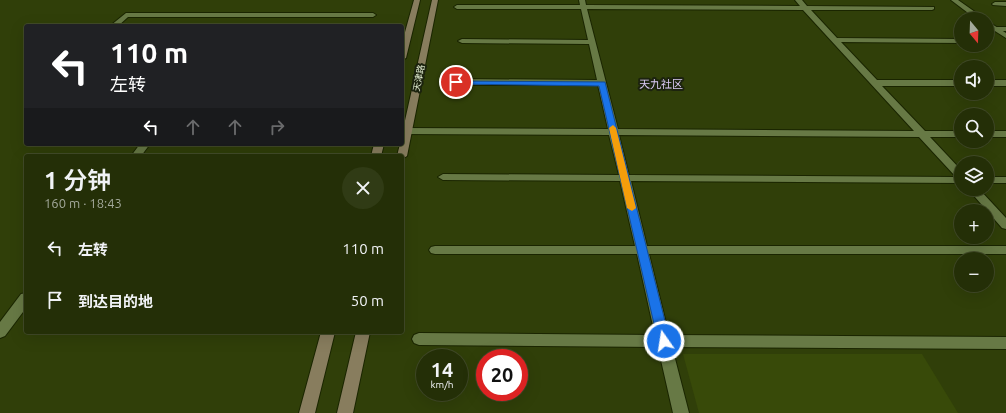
<!DOCTYPE html>
<html lang="zh">
<head>
<meta charset="utf-8">
<style>
  body { margin:0; font-family:Ubuntu,"Noto Sans SC",sans-serif; background:#303b15; color:#f1f3f6; height:100vh; display:flex; flex-direction:column; font-size:15px; white-space:nowrap }
  * { box-sizing:border-box; margin:0 }
  p { font-size:13px; color:#a3a99b }
  .icon { flex:none; width:22px; height:22px; fill:none; stroke:currentColor; stroke-width:2; stroke-linecap:round; stroke-linejoin:round }
  .map { position:relative; flex:1; overflow:hidden }
  .details { position:absolute; left:24px; top:154px; width:380px; height:180px; display:flex; flex-direction:column; background:#242f07; border-radius:4px; box-shadow:0 4px 16px #0002,0 0 0 1px #414a28 }
  .details>* { flex:none }
  .hud { position:absolute; left:24px; top:24px; width:380px; height:122px; border-radius:4px; box-shadow:0 4px 16px #0002,0 0 0 1px #414a28; background:#202124; color:#fff; overflow:hidden }
  .needle { width:26px; rotate:161deg }
  .buttons { position:absolute; left:954px; top:12px; display:grid; gap:8px }
  .buttons a { display:grid; place-items:center; width:40px; height:40px; border-radius:50%; background:#242f07; box-shadow:0 4px 16px #0002,0 0 0 1px #414a28; font-size:20px }
  .speed { position:absolute; left:416px; top:349px; display:flex; gap:8px; font-size:20px; font-weight:700; text-align:center }
  .speed>* { display:grid; place-content:center; width:52px; height:52px; border-radius:50%; background:#242f07; box-shadow:0 4px 16px #0002,0 0 0 1px #414a28; line-height:1 }
  .speed small { font-size:10px; font-weight:400 }
  .speed .limit { border:6px solid #d22; background:#fff; color:#111 }
  .pin { position:absolute; display:grid; place-items:center; width:34px; height:34px; color:#fff; margin:-17px; border:2px solid #fff; border-radius:50%; box-shadow:0 1px 4px #0007 }
  .me { position:absolute; width:44px; margin:-22px; rotate:347deg; stroke-linejoin:round; filter:drop-shadow(0 0 3px #0008) }
  .turn { display:flex; align-items:center; gap:14px; height:84px; padding:0 20px; font-size:18px }
  .turn .icon { width:52px; height:52px; stroke-width:2.5 }
  .turn b { display:block; font-size:28px; line-height:34px }
  .lanes { display:flex; align-items:center; height:38px; padding:0 20px; background:#0003; justify-content:center; gap:20px; direction:ltr }
  .lanes .off { opacity:.35 }
  .round { display:grid; place-items:center; flex:none; width:42px; height:42px; border-radius:21px; background:#303b15 }
  .headline { display:flex; align-items:center; justify-content:space-between; height:68px; padding:0 20px }
  h1 { font-size:24px; font-weight:600; line-height:30px }
  ul { padding:0; list-style:none }
  li { display:flex; align-items:center; gap:12px; height:52px; padding:0 20px }
  li div { flex:1 }
  li b { display:block; font-size:15px }
  li em { font-style:normal }
  .map>svg:first-child { display:block }
</style>
</head>
<body>
<div class="map">
<svg width="1006" height="413" viewBox="0 0 1006 413">
  <rect width="100%" height="100%" fill="#303f09"/>
  <path fill="#384a09" d="M 683,354 L 922,354 L 958,413 L 699,413 Z"/>
  <g fill="none" stroke-linecap="round" stroke-linejoin="round">
    <g stroke="#1a2500" stroke-width="2">
      <path id="service" d="M 579,0 L 585,0 L 586,5 L 800,6 L 795,0 L 802,0 L 807,6 L 934,7 L 934,9 L 932,10 L 811,10 L 837,38 L 961,39 L 961,43 L 841,42 L 877,80 L 961,80 L 961,86 L 882,86 L 925,131 L 961,131 L 961,137 L 930,137 L 961,170 L 961,183 L 631,181 L 647,246 L 1006,246 L 1006,254 L 649,254 L 669,335 L 1006,337 L 1006,349 L 672,347 L 689,413 L 673,413 L 658,347 L 419,345 L 414,343 L 412,339 L 414,335 L 419,333 L 655,335 L 637,254 L 435,254 L 431,253 L 429,250 L 431,247 L 435,246 L 635,246 L 620,181 L 443,180 L 438,177 L 443,174 L 619,175 L 609,135 L 402,134 L 402,128 L 608,129 L 598,85 L 455,85 L 451,82 L 455,79 L 597,80 L 589,44 L 462,43 L 458,41 L 462,39 L 588,40 L 581,9 L 457,9 L 454,7 L 457,5 L 580,5 ZM 587,9 L 803,10 L 914,131 L 618,129 ZM 619,135 L 919,137 L 956,177 L 629,175 Z
        M 995,2 L 1006,2 L 1006,6 L 993,5 L 992,4 Z
        M 126,13 L 373,13 L 376,15 L 373,17 L 128,17 L 118,26 L 110,26 Z
        M 993,27 L 1006,27 L 1006,31 L 993,31 Z
        M 987,80 L 1006,80 L 1006,86 L 987,86 Z
        M 987,131 L 1006,131 L 1006,137 L 987,137 Z
        M 140,144 L 150,144 L 141,156 L 131,156 Z
        M 987,177 L 1006,177 L 1006,183 L 987,183 Z
        M 968,189 L 979,189 L 1006,218 L 1006,229 L 1002,228 Z
        M 26,293 L 26,308 L 5,336 L 0,338 L 0,322 L 21,294 Z"/>
    </g>
    <g stroke="#1a2500" stroke-width="2">
      <path id="minor" d="M 951,0 L 958,0 L 985,19 L 976,19 Z
        M 987,21 L 1006,33 L 1006,38 L 987,26 Z"/>
    </g>
    <g stroke="#1a2500" stroke-width="2">
      <path id="secondary" d="M 414,0 L 420,0 L 406,58 L 402,60 L 402,43 Z
        M 432,0 L 438,0 L 407,156 L 402,159 L 402,156 L 397,156 L 400,144 L 402,144 L 402,134 Z
        M 374,144 L 384,144 L 381,156 L 371,156 Z
        M 321,332 L 335,332 L 315,413 L 299,413 Z
        M 356,332 L 370,332 L 353,413 L 337,413 Z"/>
    </g>
    <use href="#service" fill="#677945" fill-rule="evenodd"/>
    <use href="#minor" fill="#677945" fill-rule="evenodd"/>
    <use href="#secondary" fill="#887d5e" fill-rule="evenodd"/>
  </g>
  <path fill="#1a73e8" stroke="#114b97" d="M 453,81 L 605,82 L 670,341 L 668,344 L 664,346 L 660,344 L 658,341 L 599,86 L 456,84 L 453,84 Z"/>
  <path fill="#f59e0b" d="M 613,125 L 616,128 L 636,208 L 632,211 L 627,208 L 609,128 Z"/>
  <g text-anchor="middle" dominant-baseline="central" stroke-width="4" stroke-linejoin="round" paint-order="stroke">
    <g font-size="9" fill="#e0ebcf" stroke="#1c230e">
      <text transform="translate(419 78) rotate(-78)">天津路</text>
    </g>
    <g font-size="11" fill="#dccbf5" stroke="#1c230e">
      <text x="661" y="84">天九社区</text>
    </g>
  </g>
</svg>
<div class="buttons">
<a><svg class="needle" viewBox="-14 -14 28 28"><path d="M0-13l5 13h-10z" fill="#e53935"/><path d="M0 13l5-13h-10z" fill="#a3a99b"/></svg></a>
<a><svg class="icon" aria-label="sound" viewBox="0 0 24 24"><path d="M4 9h4l5-4v14l-5-4H4zM17 9q2 3 0 6"/></svg></a>
<a><svg class="icon" aria-label="search" viewBox="0 0 24 24"><circle cx="10" cy="10" r="6"/><path d="M15 15l6 6"/></svg></a>
<a><svg class="icon" aria-label="layers" viewBox="0 0 24 24"><path d="M12 4l9 5-9 5-9-5zM3 14l9 5 9-5"/></svg></a>
<a>+</a>
<a>−</a>
</div>
<div class="speed"><div>14<small>km/h</small></div><div class="limit">20</div></div>
<div class="pin" style="left:456px;top:82px;background:#d93025"><svg class="icon" aria-label="arrive" viewBox="0 0 24 24"><path d="M6 21V4h12l-3 4 3 4H6"/></svg></div>
<svg class="me" style="left:664px;top:341px" viewBox="-20 -20 40 40"><circle r="17" fill="#1a73e8" stroke="#fff" stroke-width="3"/><path d="M0-11L8 9 0 5-8 9z" fill="#fff"/></svg>
<div class="hud">
<div class="turn"><svg class="icon" aria-label="left" viewBox="0 0 24 24"><path d="M17 20v-9H6M10 6l-5 5 5 5"/></svg><div><b>110 m</b>左转</div></div>
<div class="lanes"><svg class="icon" aria-label="left" viewBox="0 0 24 24"><path d="M17 20v-9H6M10 6l-5 5 5 5"/></svg><svg class="icon off" aria-label="ahead" viewBox="0 0 24 24"><path d="M12 20V5M6 11l6-6 6 6"/></svg><svg class="icon off" aria-label="ahead" viewBox="0 0 24 24"><path d="M12 20V5M6 11l6-6 6 6"/></svg><svg class="icon off" aria-label="right" viewBox="0 0 24 24"><path d="M7 20v-9h11M14 6l5 5-5 5"/></svg></div>
</div>
<section class="details">
<div class="headline"><div><h1>1 分钟</h1><p>160 m · 18:43</p></div><a class="round"><svg class="icon" aria-label="close" viewBox="0 0 24 24"><path d="M6 6l12 12M18 6L6 18"/></svg></a></div>
<ul>
<li><svg class="icon" aria-label="left" viewBox="0 0 24 24"><path d="M17 20v-9H6M10 6l-5 5 5 5"/></svg><div><b>左转</b></div><em>110 m</em></li>
<li><svg class="icon" aria-label="arrive" viewBox="0 0 24 24"><path d="M6 21V4h12l-3 4 3 4H6"/></svg><div><b>到达目的地</b></div><em>50 m</em></li>
</ul>
</section>
</div>
</body>
</html>
